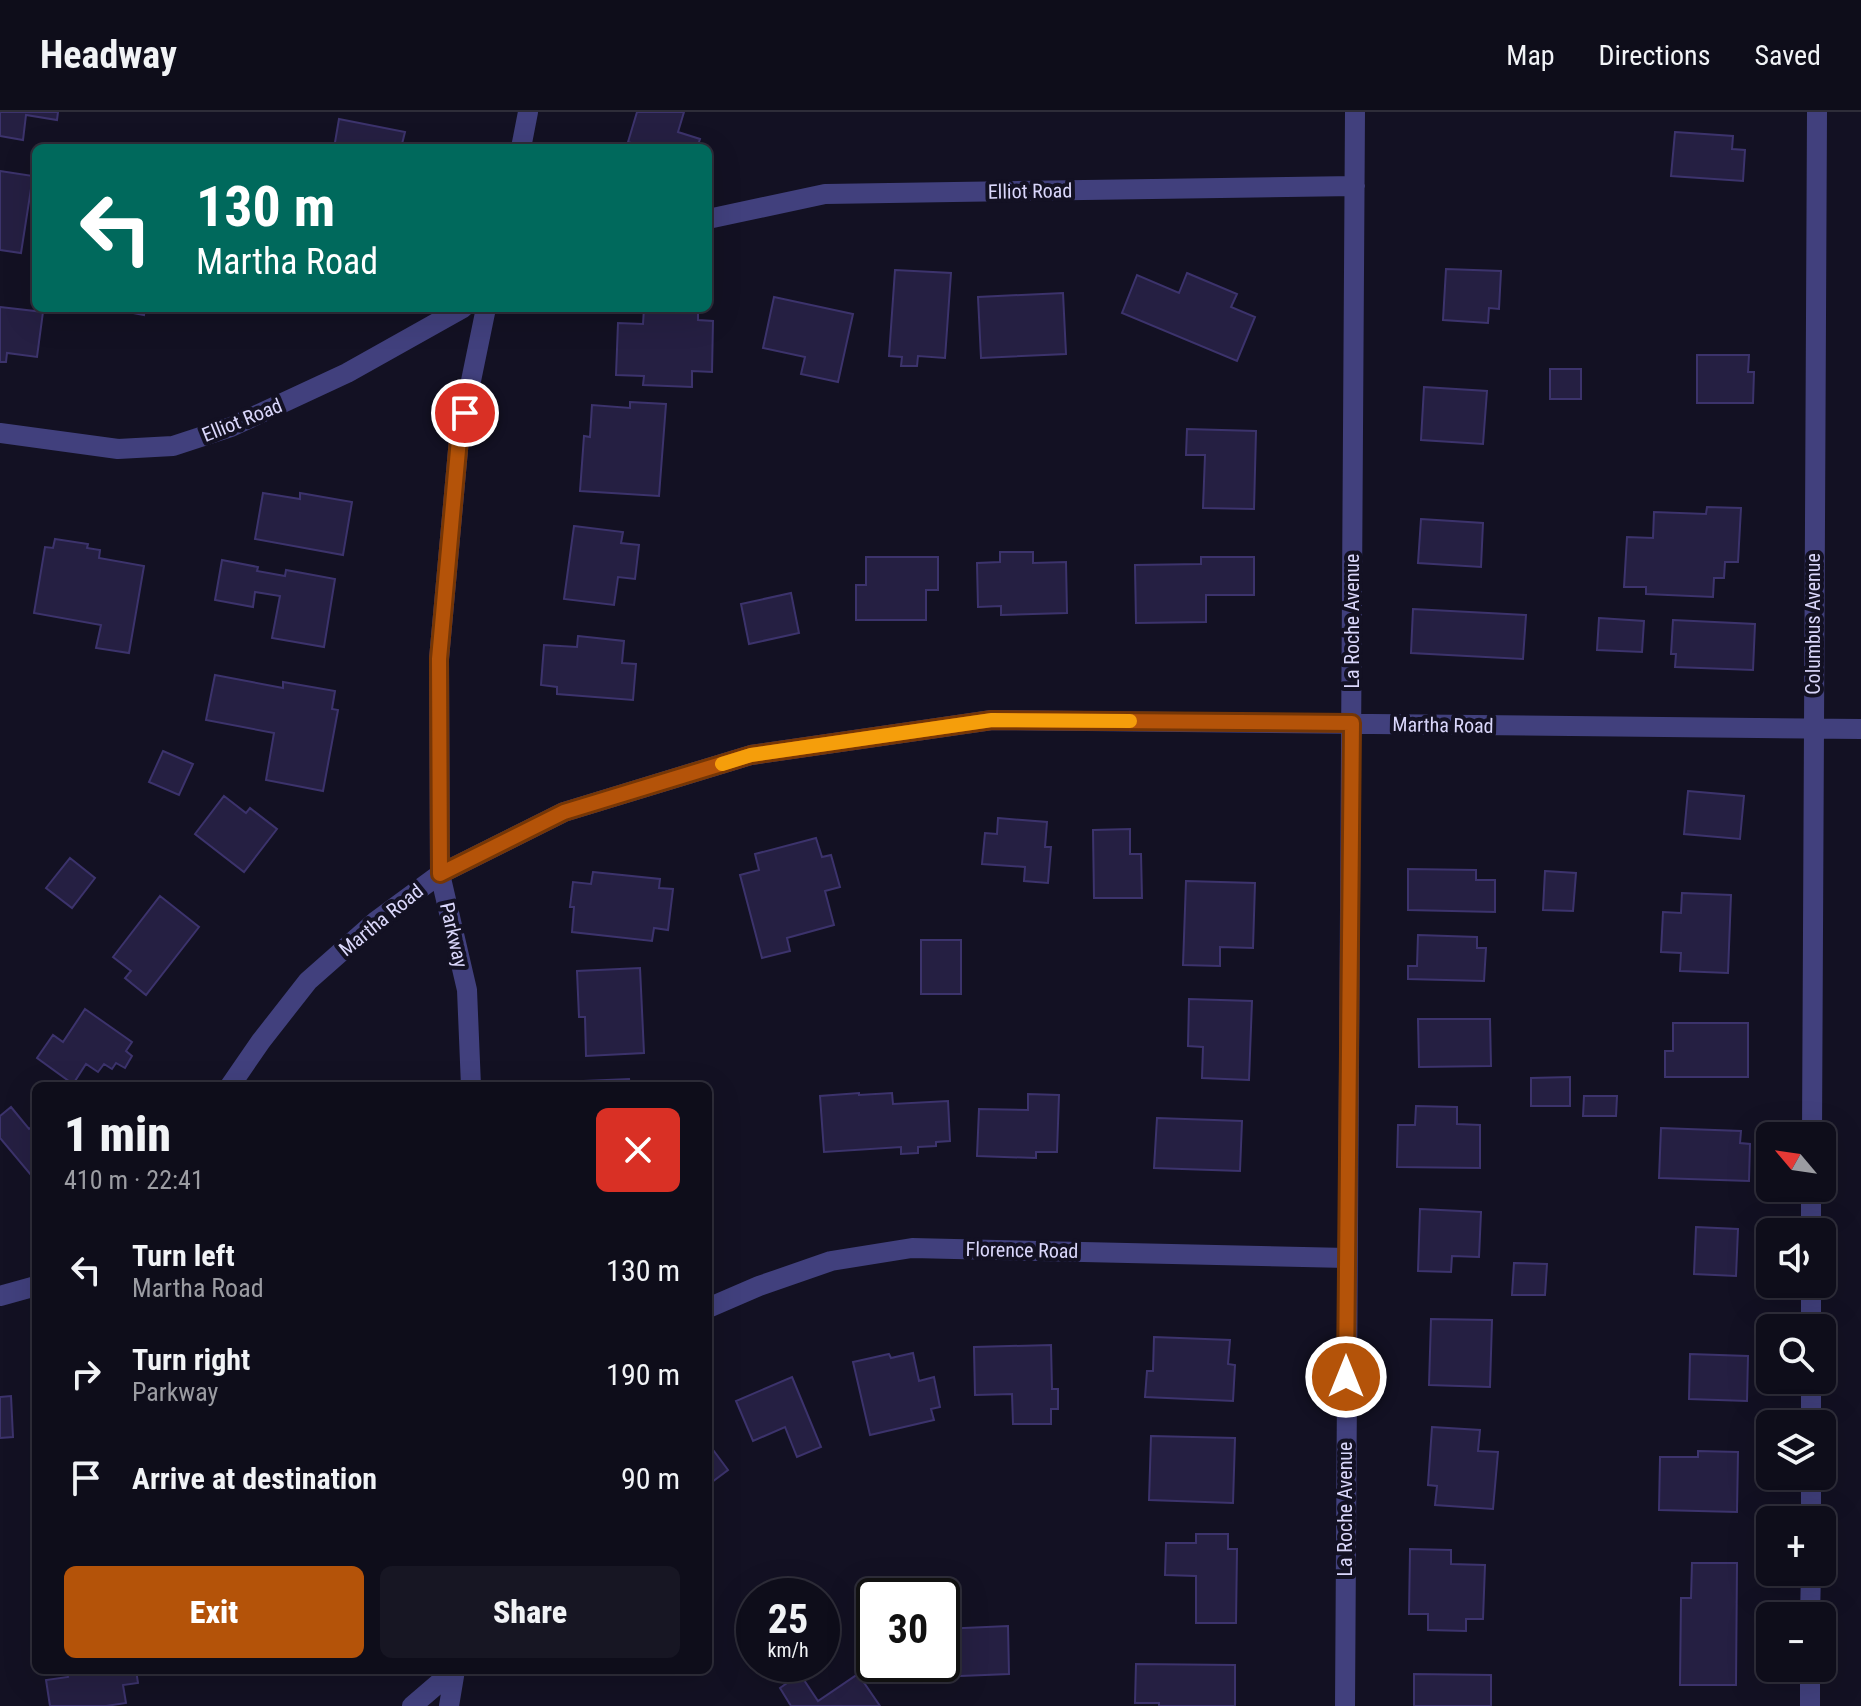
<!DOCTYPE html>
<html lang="en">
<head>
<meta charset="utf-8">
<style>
  body { margin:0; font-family:"Roboto Condensed",sans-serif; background:#171623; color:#f1f3f6; height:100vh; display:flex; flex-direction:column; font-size:30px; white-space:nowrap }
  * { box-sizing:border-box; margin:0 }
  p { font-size:26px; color:#9b9ca2 }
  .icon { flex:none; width:44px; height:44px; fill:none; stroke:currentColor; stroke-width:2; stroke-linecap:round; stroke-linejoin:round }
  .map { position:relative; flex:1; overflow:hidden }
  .panel { position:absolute; left:32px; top:970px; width:680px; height:592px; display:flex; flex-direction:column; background:#0e0d1a; border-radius:12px; box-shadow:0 8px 32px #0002,0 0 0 2px #2e2d39 }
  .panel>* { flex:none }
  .hud { position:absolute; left:32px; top:32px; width:680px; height:168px; border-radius:12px; box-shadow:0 8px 32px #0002,0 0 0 2px #2e2d39; background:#00695c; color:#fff; overflow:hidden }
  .needle { width:52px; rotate:299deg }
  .controls { position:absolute; left:1756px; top:1010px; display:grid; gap:16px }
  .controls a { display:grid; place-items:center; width:80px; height:80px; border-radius:12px; background:#0e0d1a; box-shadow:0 8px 32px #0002,0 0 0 2px #2e2d39; font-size:40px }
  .speed { position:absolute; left:736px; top:1466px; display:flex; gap:16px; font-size:40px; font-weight:700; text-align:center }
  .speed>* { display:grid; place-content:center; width:104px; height:104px; border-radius:50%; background:#0e0d1a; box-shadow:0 8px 32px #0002,0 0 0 2px #2e2d39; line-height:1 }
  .speed small { font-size:20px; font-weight:400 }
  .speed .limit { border:4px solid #111; border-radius:12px; background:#fff; color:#111 }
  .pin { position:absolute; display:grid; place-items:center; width:68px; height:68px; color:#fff; margin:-34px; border:4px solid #fff; border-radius:50%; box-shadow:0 2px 8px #0007 }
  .me { position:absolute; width:88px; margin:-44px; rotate:0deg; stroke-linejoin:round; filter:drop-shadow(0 0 6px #0008) }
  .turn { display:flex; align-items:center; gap:28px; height:168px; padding:0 32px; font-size:36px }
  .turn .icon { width:104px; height:104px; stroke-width:2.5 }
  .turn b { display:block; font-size:56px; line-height:68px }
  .round { display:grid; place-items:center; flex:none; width:84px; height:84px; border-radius:12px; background:#171623 }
  .overview { display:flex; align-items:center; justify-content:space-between; height:136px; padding:0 32px }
  h1 { font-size:48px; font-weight:800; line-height:60px }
  .action { display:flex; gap:16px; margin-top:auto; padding:16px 32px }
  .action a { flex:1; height:92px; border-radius:12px; background:#b45309; color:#fff; font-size:32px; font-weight:800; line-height:92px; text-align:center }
  .action a+a { background:#171623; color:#f1f3f6 }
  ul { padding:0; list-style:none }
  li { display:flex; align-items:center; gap:24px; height:104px; padding:0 32px }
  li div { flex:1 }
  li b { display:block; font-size:30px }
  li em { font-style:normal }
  header { display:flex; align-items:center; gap:48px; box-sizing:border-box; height:112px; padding:0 40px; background:#0e0d1a; border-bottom:2px solid #2e2d39 }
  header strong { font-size:38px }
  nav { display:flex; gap:44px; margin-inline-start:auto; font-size:28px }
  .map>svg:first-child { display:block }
</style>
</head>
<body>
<header>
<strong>Headway</strong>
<nav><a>Map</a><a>Directions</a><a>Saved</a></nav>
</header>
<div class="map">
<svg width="1861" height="1594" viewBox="0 0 1861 1594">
  <rect width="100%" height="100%" fill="#131123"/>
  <path fill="#251f42" stroke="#3c336c" stroke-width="2" d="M 0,0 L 58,0 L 57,8 L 26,3 L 23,28 L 0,24 Z
    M 637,0 L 684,0 L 678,20 L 700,27 L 697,36 L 647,36 L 628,30 Z
    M 339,7 L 405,20 L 401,36 L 334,36 Z
    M 1675,20 L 1733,24 L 1732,37 L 1745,38 L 1743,69 L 1671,64 Z
    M 0,59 L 33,64 L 21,141 L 0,138 Z
    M 1446,157 L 1501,159 L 1499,197 L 1489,196 L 1488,211 L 1443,208 Z
    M 895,158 L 951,161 L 945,246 L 918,244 L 917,254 L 901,254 L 902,245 L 889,244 Z
    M 1187,161 L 1237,182 L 1231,195 L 1255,205 L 1237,249 L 1122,201 L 1137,163 L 1179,181 Z
    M 1063,181 L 1066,242 L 981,246 L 978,185 Z
    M 774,185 L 853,202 L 838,270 L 801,262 L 805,245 L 763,236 Z
    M 0,195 L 43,200 L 37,245 L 7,241 L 6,250 L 0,250 Z
    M 107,196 L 145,196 L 144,203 Z
    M 644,196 L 698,196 L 698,208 L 713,209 L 712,260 L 692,259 L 692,275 L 643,273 L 644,264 L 616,263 L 618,211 L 643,212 Z
    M 1697,243 L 1749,243 L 1748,260 L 1754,260 L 1753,291 L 1697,291 Z
    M 1550,257 L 1581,257 L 1581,287 L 1550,287 Z
    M 1424,275 L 1487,279 L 1483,332 L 1421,328 Z
    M 630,290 L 666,292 L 659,384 L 580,379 L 584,324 L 590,325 L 592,293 L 630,296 Z
    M 1187,317 L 1256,319 L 1254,397 L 1203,396 L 1205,343 L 1186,343 Z
    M 263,381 L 300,387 L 300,381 L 352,390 L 343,443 L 255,427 Z
    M 1707,395 L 1741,396 L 1738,450 L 1725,450 L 1724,466 L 1714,466 L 1713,485 L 1646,482 L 1646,475 L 1624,475 L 1627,425 L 1653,426 L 1654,400 L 1706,402 Z
    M 1421,407 L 1483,411 L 1481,455 L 1418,451 Z
    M 574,414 L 623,420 L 621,431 L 639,433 L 635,467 L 618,465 L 614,493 L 564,487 Z
    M 55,427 L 88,432 L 87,436 L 100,438 L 99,446 L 144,454 L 129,541 L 96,536 L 101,513 L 34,501 L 45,435 L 53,436 Z
    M 1000,440 L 1033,440 L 1033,451 L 1066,450 L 1067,501 L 1001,503 L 1001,494 L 978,495 L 977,451 L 1000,450 Z
    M 866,445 L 938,445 L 938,478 L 926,478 L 926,508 L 856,508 L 856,473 L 866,473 Z
    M 1201,445 L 1254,445 L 1254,483 L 1206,483 L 1206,510 L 1136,511 L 1135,453 L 1201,452 Z
    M 222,448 L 258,455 L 257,459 L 285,464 L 286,458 L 335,467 L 324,535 L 272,526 L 280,484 L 255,480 L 253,495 L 215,488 Z
    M 791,481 L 799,521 L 749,532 L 741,492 Z
    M 1413,497 L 1526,503 L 1523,547 L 1411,541 Z
    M 1599,506 L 1644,509 L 1642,540 L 1597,538 Z
    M 1673,508 L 1755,512 L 1753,558 L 1675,555 L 1676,542 L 1671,542 Z
    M 578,524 L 624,529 L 622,551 L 636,552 L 633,588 L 557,582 L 557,575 L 541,573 L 544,533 L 577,535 Z
    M 215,563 L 283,576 L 283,570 L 335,579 L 332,597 L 338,598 L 323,679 L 266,668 L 274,621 L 206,608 Z
    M 163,639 L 193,652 L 179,683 L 149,670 Z
    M 1688,679 L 1744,684 L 1740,727 L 1684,722 Z
    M 224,684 L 246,701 L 250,696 L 277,717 L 244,760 L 195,722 Z
    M 998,706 L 1047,710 L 1045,735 L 1051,735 L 1048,771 L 1024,769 L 1025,755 L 982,752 L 985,721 L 997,722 Z
    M 1130,717 L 1130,742 L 1141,742 L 1142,786 L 1094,786 L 1093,718 Z
    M 816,726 L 822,745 L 831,743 L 840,775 L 825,779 L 834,813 L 787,826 L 790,839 L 762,846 L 740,763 L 759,758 L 755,742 Z
    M 70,746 L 95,766 L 72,796 L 46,776 Z
    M 1408,757 L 1476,758 L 1476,768 L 1495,768 L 1495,800 L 1408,798 Z
    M 1545,759 L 1576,761 L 1573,799 L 1543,798 Z
    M 593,760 L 660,767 L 659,776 L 673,777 L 668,818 L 654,816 L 652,829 L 572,820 L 574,795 L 570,795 L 573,770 L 591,772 Z
    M 1186,769 L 1255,771 L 1253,836 L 1220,835 L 1220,854 L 1183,853 Z
    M 1682,781 L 1731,783 L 1728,861 L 1680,859 L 1681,841 L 1661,840 L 1663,800 L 1681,801 Z
    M 160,784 L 199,815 L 146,883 L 125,866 L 131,859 L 113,845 Z
    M 1418,823 L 1477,825 L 1477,836 L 1486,836 L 1484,869 L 1408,867 L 1408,854 L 1417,854 Z
    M 921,828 L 961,828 L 961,882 L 921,882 Z
    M 640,856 L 644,941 L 586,944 L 585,905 L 579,905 L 577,859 Z
    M 1189,887 L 1252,889 L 1249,968 L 1202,966 L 1203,935 L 1188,934 Z
    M 85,897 L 132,930 L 126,939 L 132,944 L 125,956 L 116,951 L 112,957 L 104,952 L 98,960 L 86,952 L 73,972 L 37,946 L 53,923 L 63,930 Z
    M 1418,907 L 1490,907 L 1491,954 L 1419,955 Z
    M 1673,911 L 1748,911 L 1748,965 L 1665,965 L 1665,939 L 1673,939 Z
    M 1570,965 L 1570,994 L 1531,994 L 1531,966 Z
    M 629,967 L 630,974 L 584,974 L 584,969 Z
    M 859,981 L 859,983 L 892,981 L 893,992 L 948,989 L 950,1029 L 936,1030 L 936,1034 L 918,1035 L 918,1041 L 901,1042 L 901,1035 L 824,1040 L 820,984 Z
    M 1028,982 L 1059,983 L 1057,1040 L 1036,1040 L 1036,1046 L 977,1044 L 979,997 L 1028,998 Z
    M 1584,984 L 1617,984 L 1616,1004 L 1583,1004 Z
    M 1416,994 L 1457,995 L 1457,1012 L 1480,1013 L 1480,1056 L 1397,1055 L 1398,1013 L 1415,1013 Z
    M 11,995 L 29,1017 L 36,1012 L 36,1069 L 0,1026 L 0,1004 Z
    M 1157,1006 L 1242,1009 L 1240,1059 L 1154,1056 Z
    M 1661,1016 L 1741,1019 L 1740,1031 L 1750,1032 L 1749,1069 L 1659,1066 Z
    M 1420,1097 L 1481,1100 L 1479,1145 L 1452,1144 L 1451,1160 L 1418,1159 Z
    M 1696,1115 L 1738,1117 L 1736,1164 L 1694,1162 Z
    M 1514,1151 L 1547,1152 L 1545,1183 L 1512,1183 Z
    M 1431,1207 L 1492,1208 L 1490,1275 L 1429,1273 Z
    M 1154,1225 L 1230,1228 L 1228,1252 L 1235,1253 L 1233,1289 L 1145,1285 L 1147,1259 L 1153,1259 Z
    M 1051,1233 L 1052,1277 L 1058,1277 L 1058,1297 L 1051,1297 L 1051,1312 L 1013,1312 L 1012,1282 L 975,1283 L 974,1235 Z
    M 913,1241 L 919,1269 L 934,1265 L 940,1295 L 931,1297 L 934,1308 L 870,1323 L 853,1250 L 889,1242 L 891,1246 Z
    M 1690,1242 L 1748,1244 L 1747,1289 L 1689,1287 Z
    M 792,1265 L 821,1335 L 797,1345 L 785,1315 L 753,1329 L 736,1289 Z
    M 11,1284 L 13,1325 L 0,1326 L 0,1285 Z
    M 1432,1315 L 1480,1318 L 1478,1339 L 1498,1340 L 1493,1397 L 1435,1393 L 1437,1374 L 1428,1373 Z
    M 1151,1324 L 1235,1326 L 1233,1391 L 1149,1388 Z
    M 708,1331 L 728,1358 L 708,1373 Z
    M 1698,1339 L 1738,1340 L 1737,1400 L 1659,1398 L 1660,1345 L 1698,1345 Z
    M 1196,1422 L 1228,1422 L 1228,1437 L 1237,1437 L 1236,1511 L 1196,1511 L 1196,1464 L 1165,1463 L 1166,1431 L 1196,1431 Z
    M 1410,1437 L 1451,1438 L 1451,1452 L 1485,1453 L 1483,1507 L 1466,1507 L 1466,1519 L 1428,1518 L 1428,1502 L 1409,1502 Z
    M 1692,1451 L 1737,1451 L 1736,1573 L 1680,1573 L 1681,1486 L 1691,1486 Z
    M 1008,1514 L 1009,1562 L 936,1565 L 935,1552 L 942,1552 L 942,1517 Z
    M 1136,1552 L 1235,1553 L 1235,1594 L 1159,1594 L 1159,1591 L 1135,1591 Z
    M 67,1558 L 136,1558 L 138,1571 L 123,1573 L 126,1591 L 106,1594 L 50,1594 L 46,1568 L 68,1565 Z
    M 800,1562 L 818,1589 L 858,1562 L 880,1594 L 791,1594 L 780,1576 Z
    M 1414,1562 L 1491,1563 L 1491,1594 L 1414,1594 Z"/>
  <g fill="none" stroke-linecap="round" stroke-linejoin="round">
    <path stroke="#41407d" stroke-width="20" d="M 521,36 L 528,0
      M 708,107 L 825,82 L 1355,74
      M 0,321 L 118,337 L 173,334 L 231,315 L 347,261 L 463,196
      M 230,974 L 261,929 L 308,869 L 376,809 L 440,762 L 564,700 L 751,643 L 992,608 L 1861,617
      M 471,974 L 467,878 L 440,762 L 439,547 L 459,327 L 486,196
      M 1812,1024 L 1817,0
      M 1811,1120 L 1811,1076
      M 0,1184 L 36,1174
      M 708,1196 L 759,1174 L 831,1149 L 912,1136 L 1347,1146
      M 1811,1216 L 1811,1172
      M 1811,1312 L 1811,1268
      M 1811,1408 L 1811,1364
      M 1810,1504 L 1811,1460
      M 412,1594 L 454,1558
      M 449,1594 L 455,1558
      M 1345,1594 L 1355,0
      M 1810,1594 L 1810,1556"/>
  </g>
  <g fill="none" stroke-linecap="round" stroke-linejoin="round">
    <g stroke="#753606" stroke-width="20">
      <path id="route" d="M 465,301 L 459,327 L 439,547 L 440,762 L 564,700 L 751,643 L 992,608 L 1352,611 L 1346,1265"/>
    </g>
    <use href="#route" stroke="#b45309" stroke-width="14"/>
    <path stroke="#f59e0b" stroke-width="14" d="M 722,652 L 751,643 L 992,608 L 1130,609"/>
  </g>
  <g text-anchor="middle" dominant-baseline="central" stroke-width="8" stroke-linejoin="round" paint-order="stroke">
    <g font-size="20" fill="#dad7fb" stroke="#131123">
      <text transform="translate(1030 79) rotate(-1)">Elliot Road</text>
      <text transform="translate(242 308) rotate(-22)">Elliot Road</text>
      <text transform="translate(1352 509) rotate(-90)">La Roche Avenue</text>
      <text transform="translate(1813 512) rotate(-90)">Columbus Avenue</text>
      <text transform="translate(1443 613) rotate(1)">Martha Road</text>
      <text transform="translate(381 808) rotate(-39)">Martha Road</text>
      <text transform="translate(454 823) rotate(77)">Parkway</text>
      <text transform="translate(1022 1138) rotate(1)">Florence Road</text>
      <text transform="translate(1345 1397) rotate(-90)">La Roche Avenue</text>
    </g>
  </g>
</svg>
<div class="controls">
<a><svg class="needle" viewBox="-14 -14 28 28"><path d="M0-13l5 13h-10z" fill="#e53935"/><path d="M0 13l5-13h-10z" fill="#9b9ca2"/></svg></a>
<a><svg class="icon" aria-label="sound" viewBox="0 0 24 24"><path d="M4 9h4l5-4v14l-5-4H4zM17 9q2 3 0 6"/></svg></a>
<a><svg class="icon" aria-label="search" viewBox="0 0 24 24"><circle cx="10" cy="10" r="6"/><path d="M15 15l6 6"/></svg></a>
<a><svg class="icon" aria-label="layers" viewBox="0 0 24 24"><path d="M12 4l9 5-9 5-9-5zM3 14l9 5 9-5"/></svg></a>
<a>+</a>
<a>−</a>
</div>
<div class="speed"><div>25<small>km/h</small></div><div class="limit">30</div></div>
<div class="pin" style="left:465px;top:301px;background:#d93025"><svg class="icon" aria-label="arrive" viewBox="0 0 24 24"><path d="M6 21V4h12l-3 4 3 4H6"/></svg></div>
<svg class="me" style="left:1346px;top:1265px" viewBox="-20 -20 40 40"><circle r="17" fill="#b45309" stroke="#fff" stroke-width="3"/><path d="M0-11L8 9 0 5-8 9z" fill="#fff"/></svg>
<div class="hud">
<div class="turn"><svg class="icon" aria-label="left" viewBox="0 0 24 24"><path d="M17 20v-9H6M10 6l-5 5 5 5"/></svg><div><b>130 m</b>Martha Road</div></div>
</div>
<section class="panel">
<div class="overview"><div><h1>1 min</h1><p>410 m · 22:41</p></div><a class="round" style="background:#d93025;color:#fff"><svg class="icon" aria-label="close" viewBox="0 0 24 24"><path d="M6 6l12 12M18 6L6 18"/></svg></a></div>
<ul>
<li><svg class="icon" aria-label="left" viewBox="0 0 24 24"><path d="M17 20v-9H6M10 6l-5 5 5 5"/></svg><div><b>Turn left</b><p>Martha Road</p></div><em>130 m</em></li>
<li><svg class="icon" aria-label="right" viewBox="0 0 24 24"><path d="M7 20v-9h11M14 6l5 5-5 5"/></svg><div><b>Turn right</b><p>Parkway</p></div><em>190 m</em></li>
<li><svg class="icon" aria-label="arrive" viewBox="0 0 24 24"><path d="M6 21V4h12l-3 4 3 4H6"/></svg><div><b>Arrive at destination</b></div><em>90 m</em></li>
</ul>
<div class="action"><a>Exit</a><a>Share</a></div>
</section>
</div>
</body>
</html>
